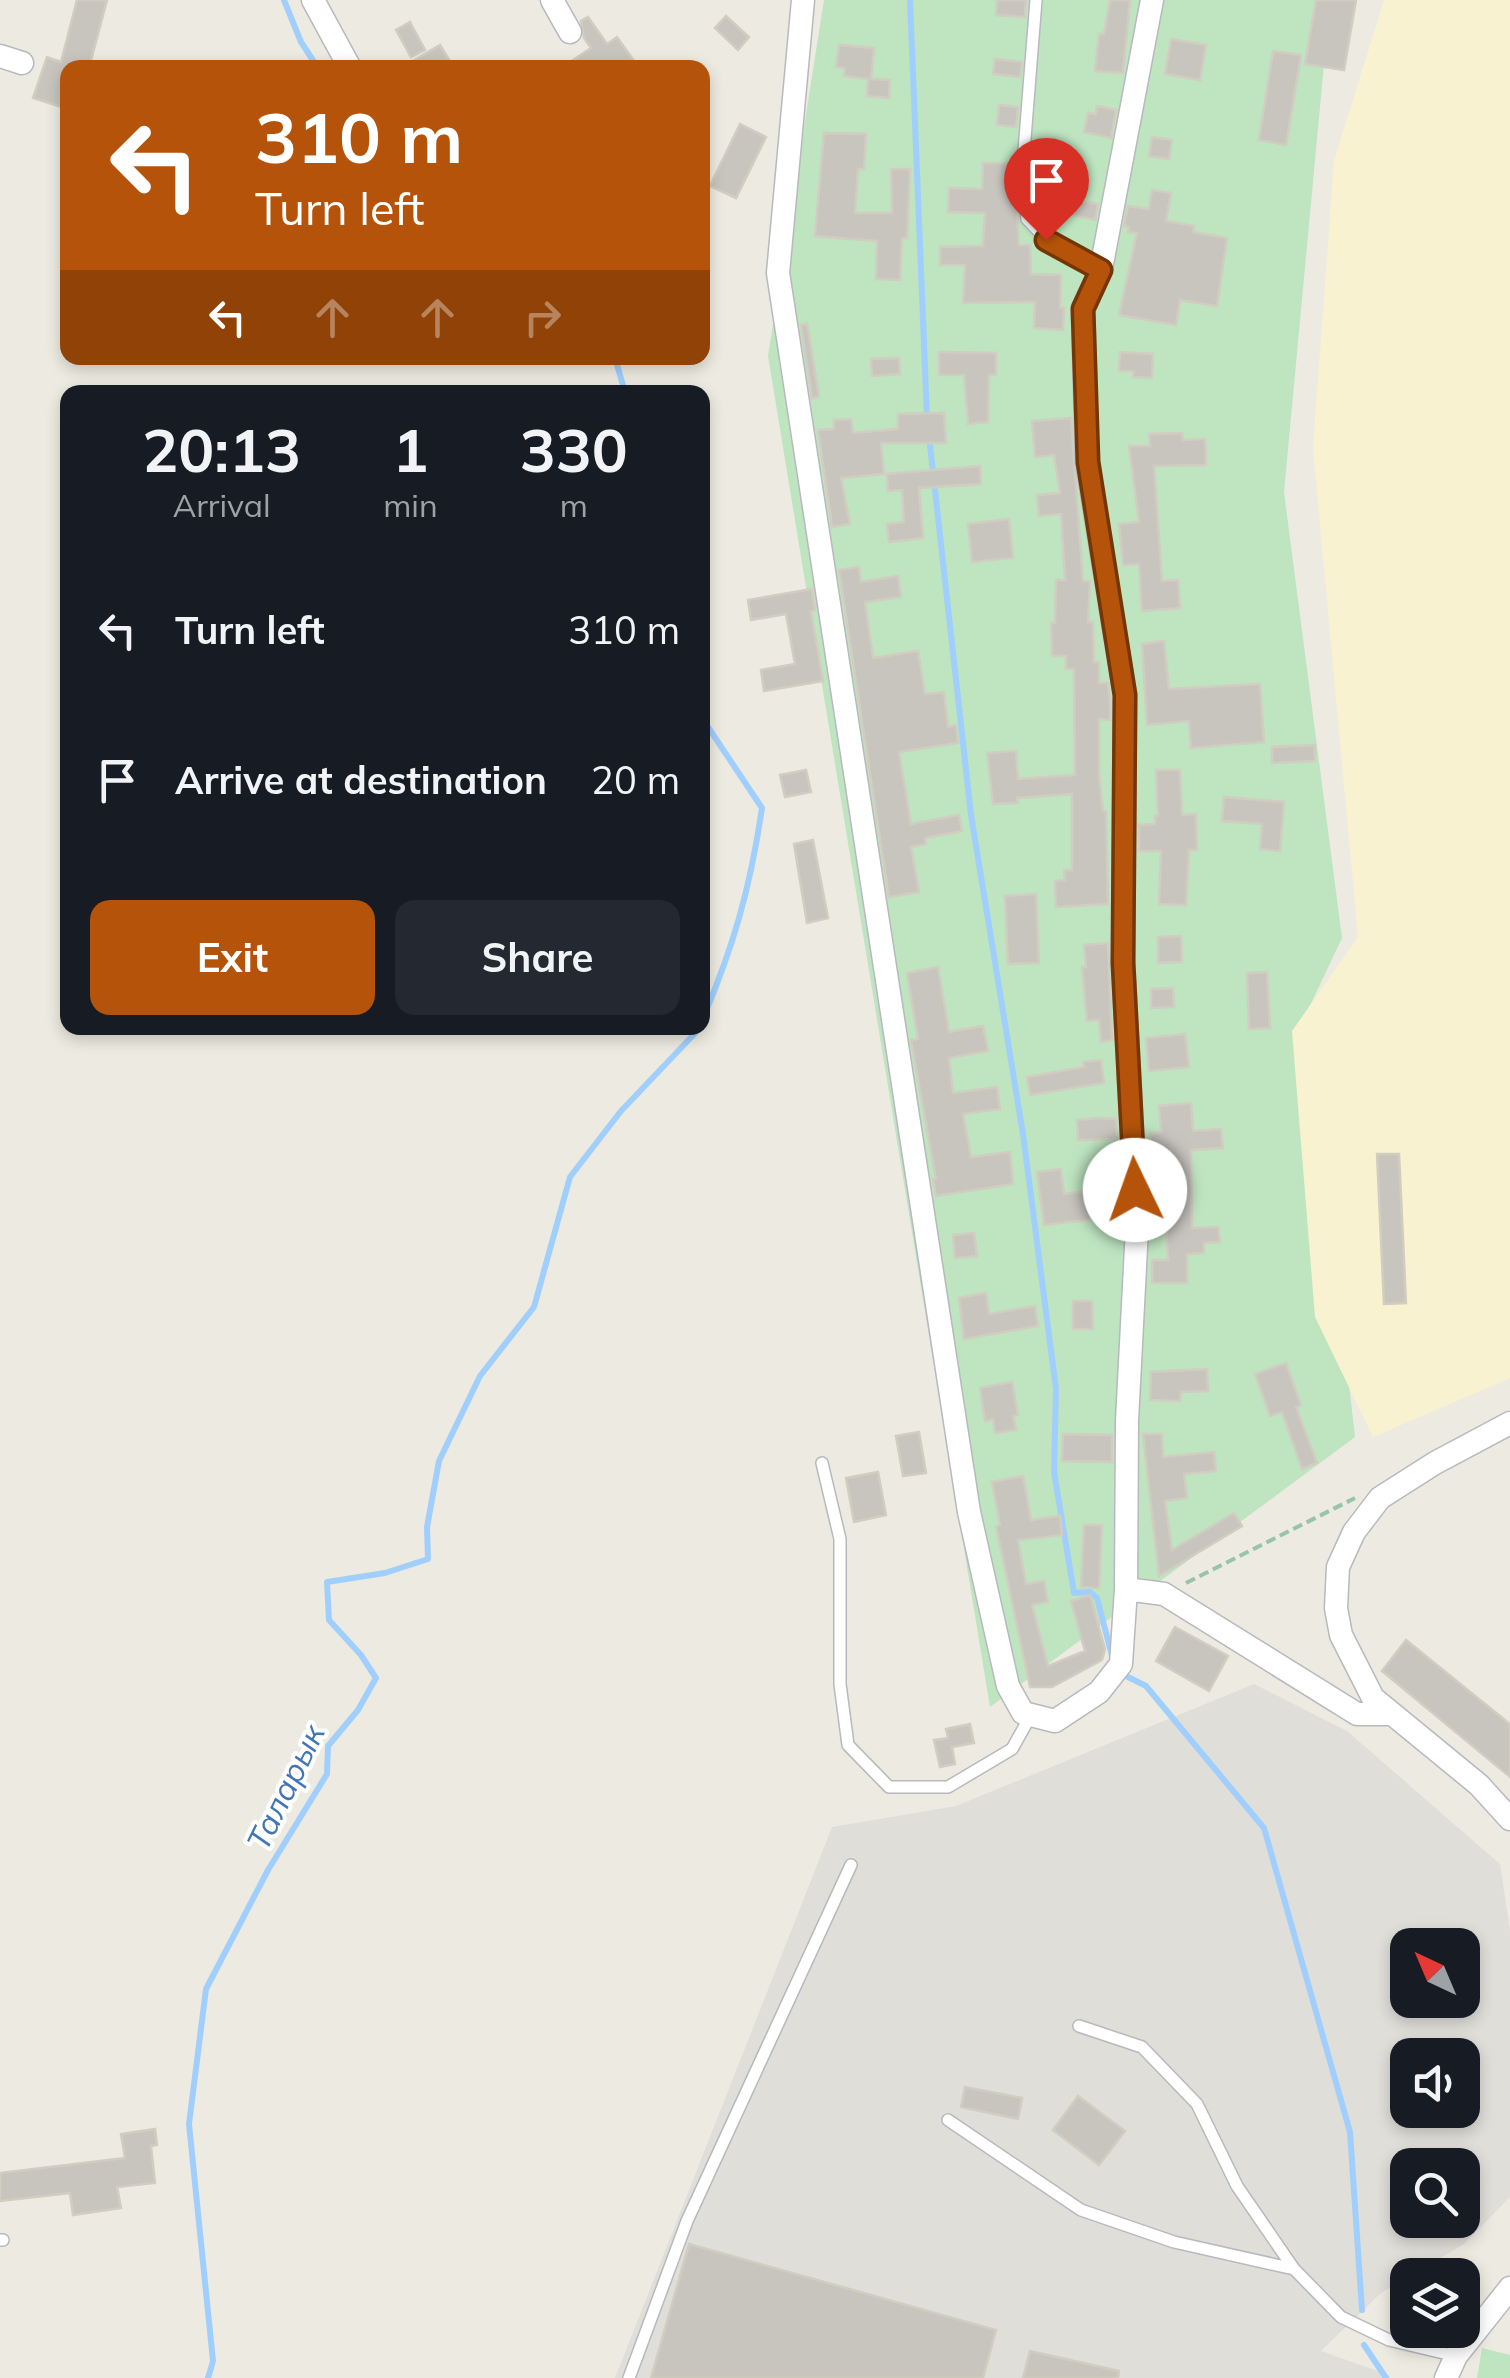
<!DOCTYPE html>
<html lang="en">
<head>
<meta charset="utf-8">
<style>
  body { margin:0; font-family:Mulish,sans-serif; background:#242831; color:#f1f3f6; height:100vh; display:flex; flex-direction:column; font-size:38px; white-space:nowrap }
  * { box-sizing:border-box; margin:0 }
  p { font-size:32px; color:#9ea1a6 }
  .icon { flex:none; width:55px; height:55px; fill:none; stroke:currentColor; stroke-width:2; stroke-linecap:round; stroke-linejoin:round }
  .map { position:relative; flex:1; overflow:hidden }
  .side { position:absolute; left:60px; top:385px; width:650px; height:650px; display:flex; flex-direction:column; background:#171b24; border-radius:20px; box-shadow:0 5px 15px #0003 }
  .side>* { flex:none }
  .guide { position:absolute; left:60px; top:60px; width:650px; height:305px; border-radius:20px; box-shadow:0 5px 15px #0003; background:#b45309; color:#fff; overflow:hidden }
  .needle { width:65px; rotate:316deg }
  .controls { position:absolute; left:1390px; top:1928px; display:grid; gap:20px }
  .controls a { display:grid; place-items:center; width:90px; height:90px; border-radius:20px; background:#171b24; box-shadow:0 5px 15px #0003; font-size:50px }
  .pin { position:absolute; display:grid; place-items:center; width:85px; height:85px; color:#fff; margin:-102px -42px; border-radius:50% 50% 50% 0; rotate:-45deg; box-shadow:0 0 10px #0007 }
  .pin .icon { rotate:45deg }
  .me { position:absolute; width:110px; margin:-55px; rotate:357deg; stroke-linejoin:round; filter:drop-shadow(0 0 8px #0008) }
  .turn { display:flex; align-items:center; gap:35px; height:210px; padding:0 30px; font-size:45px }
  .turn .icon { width:130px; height:130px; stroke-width:2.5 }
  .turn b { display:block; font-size:70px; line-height:85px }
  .lanes { display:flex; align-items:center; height:95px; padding:0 30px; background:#0003; justify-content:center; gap:50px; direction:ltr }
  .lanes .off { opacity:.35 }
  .eta { display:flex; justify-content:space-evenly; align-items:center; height:170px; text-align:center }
  .eta b { font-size:60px; font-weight:700; line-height:70px }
  .action { display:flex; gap:20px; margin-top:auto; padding:20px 30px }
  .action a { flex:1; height:115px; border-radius:20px; background:#b45309; color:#fff; font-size:40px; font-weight:700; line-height:115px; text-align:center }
  .action a+a { background:#242831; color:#f1f3f6 }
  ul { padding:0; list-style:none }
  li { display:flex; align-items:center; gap:30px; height:150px; padding:0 30px }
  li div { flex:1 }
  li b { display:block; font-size:38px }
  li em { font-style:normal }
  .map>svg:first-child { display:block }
</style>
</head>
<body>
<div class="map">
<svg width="1510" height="2378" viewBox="0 0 1510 2378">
  <rect width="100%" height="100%" fill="#edebe1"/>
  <path fill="#e0ded9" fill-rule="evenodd" d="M 1254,1684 L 1347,1731 L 1500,1864 L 1510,1930 L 1510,2197 L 1464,2244 L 1381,2293 L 1321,2351 L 1389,2375 L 1390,2378 L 615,2378 L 832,1827 L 956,1806 ZM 1408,1945 L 1462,1945 L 1462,2000 L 1408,2000 ZM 1408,2055 L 1462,2055 L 1462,2110 L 1408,2110 ZM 1408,2165 L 1462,2165 L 1462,2220 L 1408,2220 Z"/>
  <path fill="#bee4c0" d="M 824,0 L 1330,0 L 1284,492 L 1342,938 L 1307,1012 L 1355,1437 L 990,1707 L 768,356 Z
    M 1482,2348 L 1510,2355 L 1510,2378 L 1477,2378 Z"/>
  <path fill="#f9f2d0" d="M 1384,0 L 1510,0 L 1510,1378 L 1373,1437 L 1315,1317 L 1292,1031 L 1358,937 L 1313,448 L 1334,161 Z"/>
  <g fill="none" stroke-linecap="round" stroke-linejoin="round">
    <path stroke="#a1cffd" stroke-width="6" d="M 284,0 L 301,42 L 318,68
      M 910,0 L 927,418
      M 615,358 L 625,392
      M 929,436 L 971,815 L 1023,1134 L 1056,1389 L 1054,1472 L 1074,1593 L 1090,1592 L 1097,1598 L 1112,1656
      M 702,718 L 762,808 C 750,889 734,945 702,1021
      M 1122,1674 L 1146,1686 L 1264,1828 L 1350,2132 L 1362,2310
      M 1364,2345 L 1386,2378
      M 208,2378 L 213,2361 L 189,2124 L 206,1989 L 268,1870 L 327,1774 L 328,1746 L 358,1710 L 376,1678 L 361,1655 L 329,1620 L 327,1582 L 385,1573 L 428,1559 L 427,1527 L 439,1461 L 480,1376 L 534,1307 L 570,1177 L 621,1111 L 700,1028"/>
  </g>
  <path fill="#c8c5bf" stroke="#d1cdc0" stroke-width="2.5" d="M 77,0 L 107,0 L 89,68 L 68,68 L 68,109 L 33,98 L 47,57 L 61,62 Z
    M 997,0 L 1026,0 L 1025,17 L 996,15 Z
    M 1110,0 L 1130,0 L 1123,73 L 1095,71 L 1099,34 L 1104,34 Z
    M 1316,0 L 1356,0 L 1344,70 L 1305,64 Z
    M 726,16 L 749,37 L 738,50 L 715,28 Z
    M 588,17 L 607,44 L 617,37 L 639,68 L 561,68 L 591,48 L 584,38 L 581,21 Z
    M 410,22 L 425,50 L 411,57 L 396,30 Z
    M 1171,39 L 1206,45 L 1200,80 L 1165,74 Z
    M 440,45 L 454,68 L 401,68 Z
    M 839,45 L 874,48 L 871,79 L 890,80 L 889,98 L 867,96 L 868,79 L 844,76 L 845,68 L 836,67 Z
    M 1273,51 L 1301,55 L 1286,145 L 1259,140 Z
    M 995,59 L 1022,62 L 1020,77 L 993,74 Z
    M 999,105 L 1018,107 L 1016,127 L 997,125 Z
    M 1097,106 L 1116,110 L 1111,138 L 1084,132 L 1088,113 L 1096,114 Z
    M 740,124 L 766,137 L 736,198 L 710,186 Z
    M 824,133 L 866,134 L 864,169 L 858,169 L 855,213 L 892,213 L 891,169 L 910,169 L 907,238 L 902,238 L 900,280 L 876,279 L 877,241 L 815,236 Z
    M 1152,137 L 1172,140 L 1169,159 L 1149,156 Z
    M 983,163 L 1014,163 L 1019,245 L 1030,245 L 1031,274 L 1061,275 L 1060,308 L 1064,308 L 1063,330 L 1034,328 L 1035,302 L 963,303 L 965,265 L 940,265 L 940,247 L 983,246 L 985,213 L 948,212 L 949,188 L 982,189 Z
    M 1152,190 L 1171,193 L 1166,221 L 1194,226 L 1193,232 L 1227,238 L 1217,306 L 1180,300 L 1176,325 L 1119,315 L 1137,233 L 1128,232 L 1129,227 L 1124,226 L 1128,206 L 1149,209 Z
    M 1075,200 L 1098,204 L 1095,220 L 1072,215 Z
    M 807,324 L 808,329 L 819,397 L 812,398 L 801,325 Z
    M 939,352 L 996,353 L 996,375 L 989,375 L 988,422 L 968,424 L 964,375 L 939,375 Z
    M 1120,352 L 1153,354 L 1152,378 L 1133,377 L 1134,371 L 1119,371 Z
    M 899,358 L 900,374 L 872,376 L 871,359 Z
    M 944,413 L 946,443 L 881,443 L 884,474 L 841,478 L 850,524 L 832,527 L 818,430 L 834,429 L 834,420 L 851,419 L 853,433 L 898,429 L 898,414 Z
    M 1071,418 L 1083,581 L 1090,581 L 1088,622 L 1093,622 L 1094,662 L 1099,662 L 1099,683 L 1108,683 L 1110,700 L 1110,720 L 1099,719 L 1099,774 L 1103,811 L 1106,811 L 1108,904 L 1056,907 L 1055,881 L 1065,880 L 1064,870 L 1072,870 L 1072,794 L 1017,798 L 1018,803 L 993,804 L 987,753 L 1016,751 L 1018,779 L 1075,775 L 1074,669 L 1066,669 L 1066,656 L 1052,656 L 1051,623 L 1055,623 L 1056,580 L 1065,580 L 1061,514 L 1039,516 L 1037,495 L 1060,493 L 1054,455 L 1035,457 L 1032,421 Z
    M 1182,433 L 1183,440 L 1205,439 L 1206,465 L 1154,466 L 1162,581 L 1178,580 L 1180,608 L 1142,611 L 1139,564 L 1123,565 L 1119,524 L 1139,522 L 1129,446 L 1150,446 L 1149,434 Z
    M 980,466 L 981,484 L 919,488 L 923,538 L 889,542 L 887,524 L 904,522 L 902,490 L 888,491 L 887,474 Z
    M 1009,519 L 1013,558 L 972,562 L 968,524 Z
    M 859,567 L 861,582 L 898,576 L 901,597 L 865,602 L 873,658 L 918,651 L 925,694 L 944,692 L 948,727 L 956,725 L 958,743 L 899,752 L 911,824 L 959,815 L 962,831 L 925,838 L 926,844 L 911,847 L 919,892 L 889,897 L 839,570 Z
    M 812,589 L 815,610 L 811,611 L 823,681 L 764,691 L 761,670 L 795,664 L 786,614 L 751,620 L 748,600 Z
    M 1164,641 L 1169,689 L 1260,684 L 1264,742 L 1191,748 L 1189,721 L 1147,725 L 1142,644 Z
    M 1315,745 L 1315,761 L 1272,763 L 1272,747 Z
    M 806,770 L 811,792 L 785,797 L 780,775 Z
    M 1156,770 L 1180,770 L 1182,815 L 1196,814 L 1197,850 L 1189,850 L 1186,905 L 1159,904 L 1161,851 L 1139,851 L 1139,825 L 1155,824 L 1155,816 L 1158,816 Z
    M 1224,797 L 1284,802 L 1280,851 L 1260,849 L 1262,824 L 1222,821 Z
    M 813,840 L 828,918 L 807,923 L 794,844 Z
    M 1036,894 L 1039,963 L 1008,964 L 1005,896 Z
    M 1181,936 L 1182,962 L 1158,963 L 1158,937 Z
    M 1108,943 L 1112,1040 L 1101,1042 L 1099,1020 L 1087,1021 L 1082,967 L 1086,967 L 1084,945 Z
    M 938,967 L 949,1032 L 983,1026 L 988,1051 L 949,1058 L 953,1093 L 997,1087 L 1000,1109 L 963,1114 L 971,1157 L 1010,1152 L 1013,1184 L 936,1196 L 933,1179 L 936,1179 L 911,1040 L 918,1039 L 907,973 Z
    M 1267,972 L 1270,1028 L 1249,1029 L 1247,973 Z
    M 1173,988 L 1174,1007 L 1151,1008 L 1151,989 Z
    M 1185,1034 L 1189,1067 L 1149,1071 L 1146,1038 Z
    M 1101,1060 L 1104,1083 L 1030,1095 L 1027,1077 L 1084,1067 L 1083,1062 Z
    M 1191,1103 L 1193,1131 L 1221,1129 L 1223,1148 L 1191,1150 L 1192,1228 L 1218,1227 L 1220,1242 L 1204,1243 L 1204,1253 L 1187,1254 L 1187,1283 L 1152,1283 L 1152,1260 L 1168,1260 L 1165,1201 L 1169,1201 L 1170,1151 L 1151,1153 L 1150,1133 L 1161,1132 L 1159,1106 Z
    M 1098,1118 L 1116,1119 L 1117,1139 L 1078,1140 L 1077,1120 Z
    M 1377,1154 L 1399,1154 L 1406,1303 L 1384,1304 Z
    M 1061,1169 L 1064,1194 L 1120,1187 L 1121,1216 L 1044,1225 L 1037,1172 Z
    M 974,1233 L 977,1256 L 955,1258 L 953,1235 Z
    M 986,1293 L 989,1314 L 1035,1306 L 1038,1326 L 964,1339 L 959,1298 Z
    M 1073,1301 L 1092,1301 L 1093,1329 L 1073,1329 Z
    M 1286,1363 L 1301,1405 L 1296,1407 L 1317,1463 L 1302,1469 L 1282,1412 L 1270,1416 L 1255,1374 Z
    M 1207,1369 L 1208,1391 L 1181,1392 L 1180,1401 L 1150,1400 L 1151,1372 Z
    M 1012,1382 L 1018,1415 L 1013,1416 L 1016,1430 L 995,1433 L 993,1419 L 985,1421 L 980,1388 Z
    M 919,1432 L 926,1473 L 903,1476 L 896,1436 Z
    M 1063,1434 L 1112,1435 L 1112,1462 L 1062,1461 Z
    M 1143,1434 L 1162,1434 L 1163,1457 L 1214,1452 L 1216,1471 L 1184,1474 L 1187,1498 L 1165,1501 L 1172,1550 L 1234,1513 L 1242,1526 L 1159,1576 Z
    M 878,1472 L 886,1515 L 854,1522 L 846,1478 Z
    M 1023,1476 L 1031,1520 L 1060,1516 L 1062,1535 L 1018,1540 L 1026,1584 L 1044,1581 L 1048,1602 L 1032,1605 L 1048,1666 L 1085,1651 L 1071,1601 L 1090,1595 L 1105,1649 L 1102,1660 L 1052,1687 L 1030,1687 L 996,1526 L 1000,1525 L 992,1482 Z
    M 1084,1525 L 1102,1525 L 1099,1588 L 1081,1587 Z
    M 1175,1627 L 1228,1656 L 1209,1691 L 1156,1661 Z
    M 1406,1640 L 1510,1724 L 1510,1777 L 1382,1671 Z
    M 970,1724 L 974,1743 L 952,1747 L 955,1764 L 940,1767 L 934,1740 L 948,1738 L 946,1729 Z
    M 965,2087 L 1022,2098 L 1018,2119 L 961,2107 Z
    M 1078,2096 L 1125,2131 L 1099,2165 L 1053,2130 Z
    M 155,2129 L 157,2145 L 151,2146 L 155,2183 L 117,2187 L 121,2208 L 73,2215 L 70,2193 L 0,2201 L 0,2173 L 125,2158 L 121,2134 Z
    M 689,2244 L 996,2330 L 983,2378 L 651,2378 Z
    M 1030,2351 L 1119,2371 L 1118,2378 L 1023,2378 Z"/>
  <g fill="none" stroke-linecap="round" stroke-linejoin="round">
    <g stroke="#b7b9be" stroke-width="14">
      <path id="lane" d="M 1036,0 L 1022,176 L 1027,219 L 1047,240 L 1101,269
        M 822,1463 L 840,1539 L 840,1684 L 848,1745 L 889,1787 L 948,1787 L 1012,1749 L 1031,1715
        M 1079,2026 L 1142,2047 L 1197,2104 L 1237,2186 L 1294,2269 L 1341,2317 L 1389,2340 L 1456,2356
        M 948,2120 L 1081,2210 L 1174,2242 L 1294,2269
        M 0,2240 L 3,2240
        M 629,2378 L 687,2221 L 851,1865"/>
    </g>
    <g stroke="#b7b9be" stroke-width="25">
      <path id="street" d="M 313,0 L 350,68
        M 552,0 L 570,32
        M 803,0 L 778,273 L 969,1512 L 1008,1686 L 1023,1713 L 1055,1721 L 1099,1692 L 1121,1664 L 1126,1589 L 1164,1594 L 1357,1714 L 1389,1714
        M 0,56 L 22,63
        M 1510,1423 L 1435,1463 L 1380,1498 L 1354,1532 L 1338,1567 L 1336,1608 L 1341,1635 L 1373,1698 L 1479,1785 L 1510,1819
        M 1126,1589 L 1127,1421 L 1137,1228 L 1123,963 L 1125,695 L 1087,462 L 1083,309 L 1101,269 L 1152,0
        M 1446,2378 L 1456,2356 L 1510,2288"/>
    </g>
    <path stroke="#98c4a7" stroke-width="4" stroke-dasharray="10 5" stroke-linecap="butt" d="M 1186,1583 L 1355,1498"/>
    <use href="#lane" stroke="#fff" stroke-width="11"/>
    <use href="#street" stroke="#fff" stroke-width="22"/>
  </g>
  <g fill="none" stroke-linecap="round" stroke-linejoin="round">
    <g stroke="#753606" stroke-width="25">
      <path id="route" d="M 1046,240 L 1101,270 L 1083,309 L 1088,462 L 1125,695 L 1123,963 L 1135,1190"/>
    </g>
    <use href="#route" stroke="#b45309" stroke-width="18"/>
  </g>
  <g text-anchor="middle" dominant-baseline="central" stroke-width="8" stroke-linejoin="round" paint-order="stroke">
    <g font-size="32" font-style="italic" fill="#4274b6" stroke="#fff">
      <text transform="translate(285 1787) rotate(-64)">Таларык</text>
    </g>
  </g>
</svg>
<div class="controls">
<a><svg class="needle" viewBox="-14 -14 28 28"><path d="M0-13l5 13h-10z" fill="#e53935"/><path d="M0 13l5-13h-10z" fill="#9ea1a6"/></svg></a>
<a><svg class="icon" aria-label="sound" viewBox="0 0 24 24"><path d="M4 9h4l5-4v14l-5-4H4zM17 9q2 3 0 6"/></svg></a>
<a><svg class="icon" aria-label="search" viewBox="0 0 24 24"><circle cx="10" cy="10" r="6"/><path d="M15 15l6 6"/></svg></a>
<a><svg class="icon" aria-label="layers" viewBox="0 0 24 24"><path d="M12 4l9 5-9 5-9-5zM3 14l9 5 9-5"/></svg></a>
</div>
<div class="pin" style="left:1046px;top:240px;background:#d93025"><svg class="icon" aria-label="arrive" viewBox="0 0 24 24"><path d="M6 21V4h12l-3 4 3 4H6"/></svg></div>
<svg class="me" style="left:1135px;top:1190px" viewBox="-20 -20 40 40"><circle r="19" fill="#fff"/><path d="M0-13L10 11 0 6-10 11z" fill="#b45309"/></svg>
<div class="guide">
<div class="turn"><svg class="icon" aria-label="left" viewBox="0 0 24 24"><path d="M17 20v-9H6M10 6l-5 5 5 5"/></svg><div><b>310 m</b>Turn left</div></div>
<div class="lanes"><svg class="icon" aria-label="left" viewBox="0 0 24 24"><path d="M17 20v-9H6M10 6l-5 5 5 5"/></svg><svg class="icon off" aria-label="ahead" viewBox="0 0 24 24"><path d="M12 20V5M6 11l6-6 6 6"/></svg><svg class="icon off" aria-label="ahead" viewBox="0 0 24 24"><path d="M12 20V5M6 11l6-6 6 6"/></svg><svg class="icon off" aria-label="right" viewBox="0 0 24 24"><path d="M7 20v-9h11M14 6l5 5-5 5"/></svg></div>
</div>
<section class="side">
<div class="eta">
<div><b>20:13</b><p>Arrival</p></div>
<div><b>1</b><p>min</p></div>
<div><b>330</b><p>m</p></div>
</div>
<ul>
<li><svg class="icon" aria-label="left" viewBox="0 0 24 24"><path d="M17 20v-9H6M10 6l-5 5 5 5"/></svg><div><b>Turn left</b></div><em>310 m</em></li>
<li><svg class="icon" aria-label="arrive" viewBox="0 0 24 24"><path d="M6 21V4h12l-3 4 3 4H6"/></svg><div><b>Arrive at destination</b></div><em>20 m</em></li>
</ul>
<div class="action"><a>Exit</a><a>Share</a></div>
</section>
</div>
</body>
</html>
